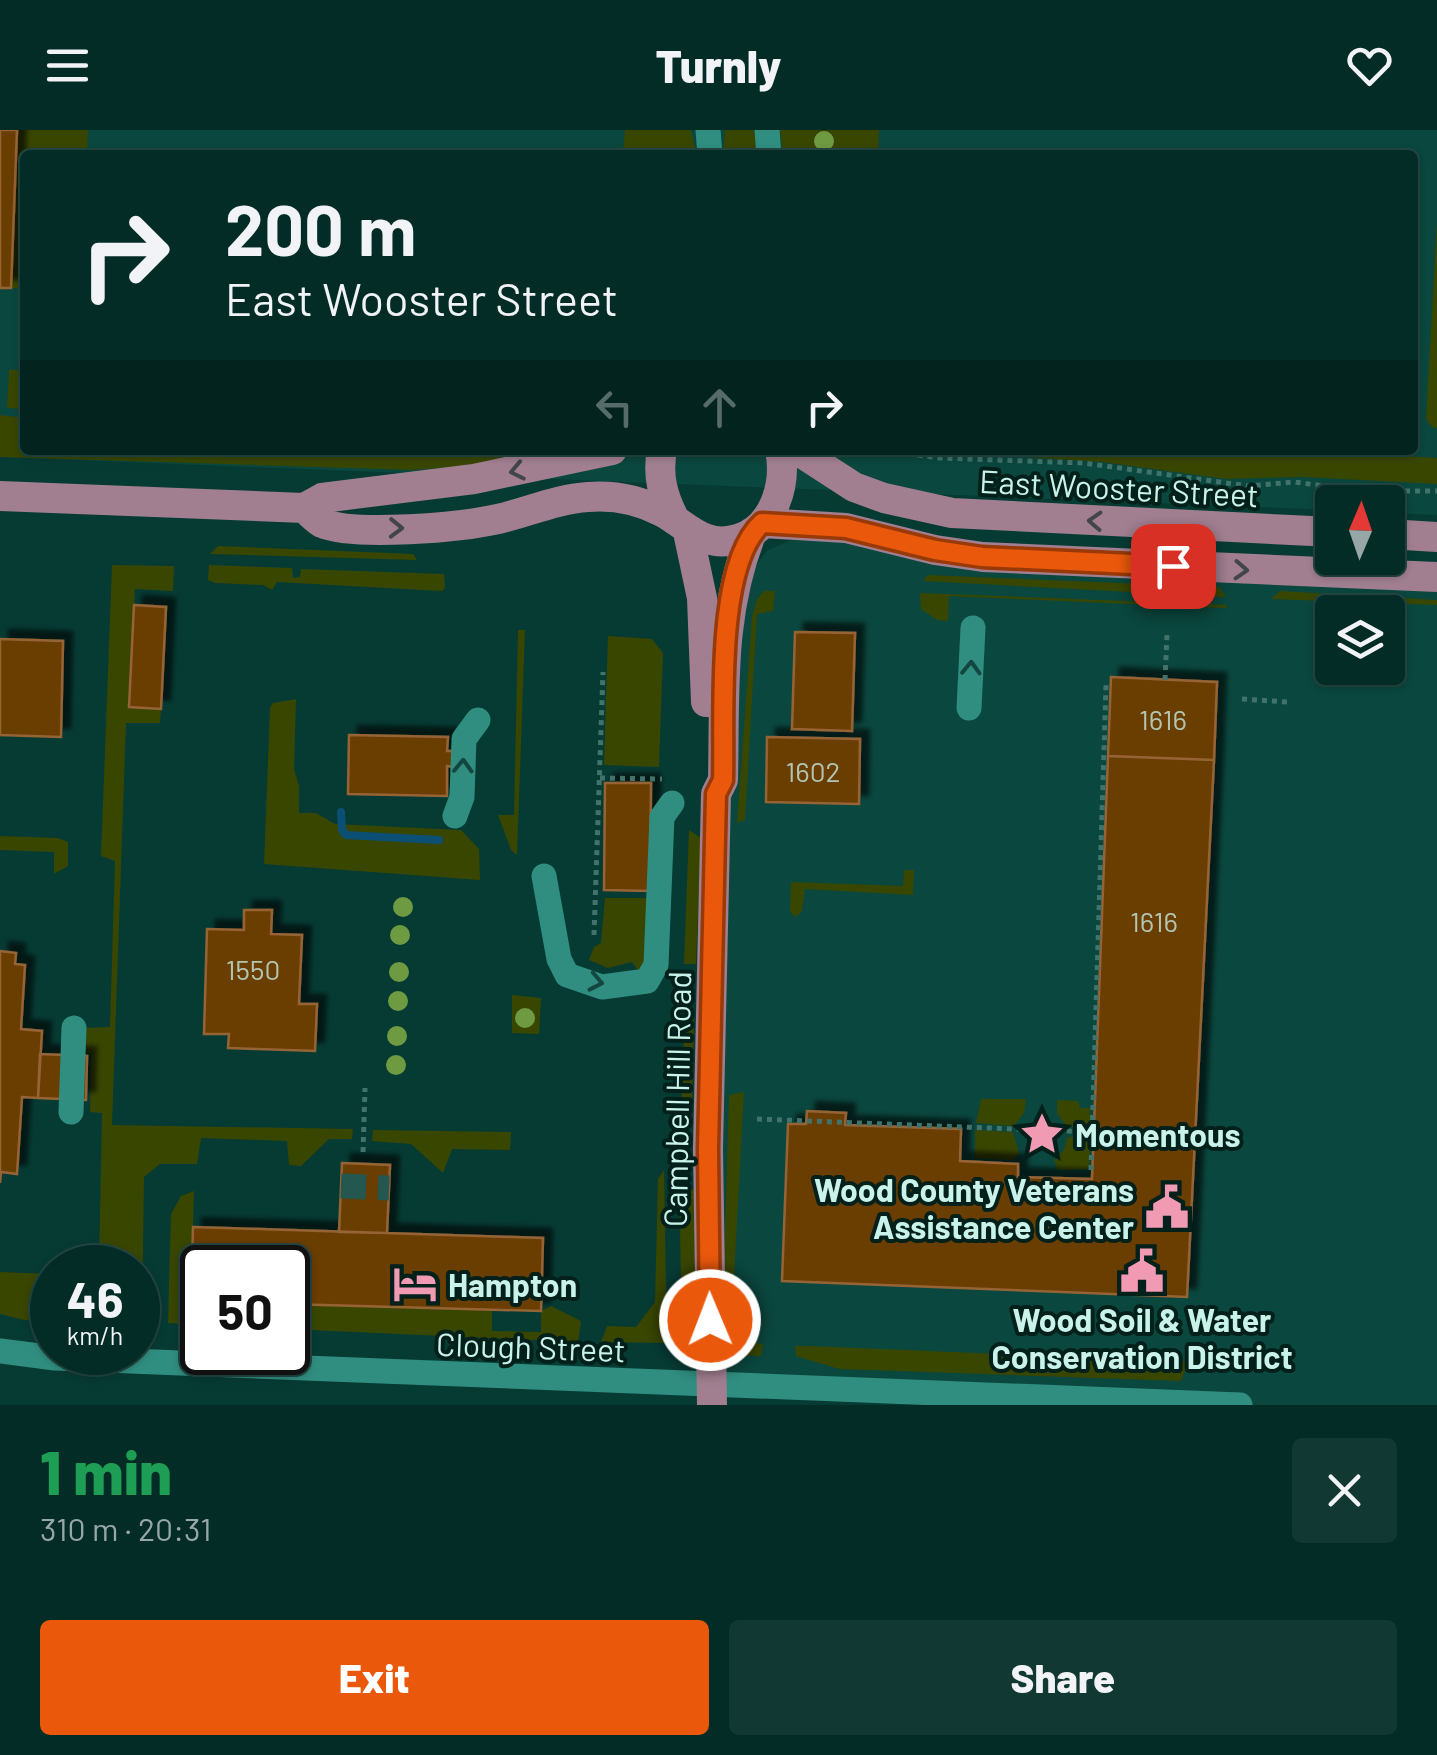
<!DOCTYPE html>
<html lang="en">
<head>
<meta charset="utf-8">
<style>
  body { margin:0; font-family:Barlow,sans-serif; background:#123833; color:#f1f3f6; height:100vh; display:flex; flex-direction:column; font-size:38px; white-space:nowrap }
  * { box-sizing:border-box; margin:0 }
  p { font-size:32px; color:#97a7a7 }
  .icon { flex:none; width:55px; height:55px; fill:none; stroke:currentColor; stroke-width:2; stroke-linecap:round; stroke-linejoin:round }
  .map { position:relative; height:1275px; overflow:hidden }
  .drawer { display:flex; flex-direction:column; background:#042c27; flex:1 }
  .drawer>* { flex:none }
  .hud { position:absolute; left:20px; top:20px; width:1398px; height:305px; border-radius:10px; box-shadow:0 2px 8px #0004,0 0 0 2px #254844; background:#042c27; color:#f1f3f6; overflow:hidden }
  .needle { width:65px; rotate:2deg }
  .tools { position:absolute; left:1315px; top:355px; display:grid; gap:20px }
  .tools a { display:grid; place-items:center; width:90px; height:90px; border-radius:10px; background:#042c27; box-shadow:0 2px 8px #0004,0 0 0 2px #254844; font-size:50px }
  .speed { position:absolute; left:30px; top:1115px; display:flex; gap:20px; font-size:50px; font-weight:700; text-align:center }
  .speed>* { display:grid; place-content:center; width:130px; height:130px; border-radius:50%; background:#042c27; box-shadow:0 2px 8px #0004,0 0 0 2px #254844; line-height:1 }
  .speed small { font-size:25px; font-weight:400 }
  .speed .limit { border:5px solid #111; border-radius:15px; background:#fff; color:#111 }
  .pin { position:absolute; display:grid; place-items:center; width:85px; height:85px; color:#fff; margin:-42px; border-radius:20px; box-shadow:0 5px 15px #0006 }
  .me { position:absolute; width:110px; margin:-55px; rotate:359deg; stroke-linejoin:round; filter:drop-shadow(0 0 8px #0008) }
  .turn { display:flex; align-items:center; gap:35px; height:210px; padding:0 40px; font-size:45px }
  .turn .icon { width:130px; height:130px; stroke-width:2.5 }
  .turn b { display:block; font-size:70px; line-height:85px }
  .lanes { display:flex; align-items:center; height:95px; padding:0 40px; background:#0003; justify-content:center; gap:50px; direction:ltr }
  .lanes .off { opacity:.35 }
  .round { display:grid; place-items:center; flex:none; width:105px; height:105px; border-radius:10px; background:#123833 }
  .headline { display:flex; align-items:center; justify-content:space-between; height:170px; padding:0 40px }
  h1 { font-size:60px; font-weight:800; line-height:75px; color:#1e9e55 }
  .button { display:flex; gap:20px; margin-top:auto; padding:20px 40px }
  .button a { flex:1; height:115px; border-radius:10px; background:#ea580c; color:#fff; font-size:40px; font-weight:800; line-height:115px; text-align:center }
  .button a+a { background:#123833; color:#f1f3f6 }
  header { display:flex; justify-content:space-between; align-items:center; height:130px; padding:0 40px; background:#042c27; font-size:45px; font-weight:800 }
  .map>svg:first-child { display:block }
</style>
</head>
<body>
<header><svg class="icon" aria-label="menu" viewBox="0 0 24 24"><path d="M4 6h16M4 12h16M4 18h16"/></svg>Turnly<svg class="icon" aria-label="heart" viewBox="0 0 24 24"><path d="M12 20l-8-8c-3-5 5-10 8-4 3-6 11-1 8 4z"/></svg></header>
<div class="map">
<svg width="1437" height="1275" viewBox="0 0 1437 1275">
  <defs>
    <filter id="shadow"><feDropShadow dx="9" dy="-9" stdDeviation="2.5" flood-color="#0009"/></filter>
  </defs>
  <rect width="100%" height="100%" fill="#063b34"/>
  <path fill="#0a473e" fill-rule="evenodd" d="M 0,0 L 1437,0 L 1437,385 L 1388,383 L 1388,372 L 1332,372 L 1332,380 L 0,327 ZM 25,25 L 1412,25 L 1412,320 L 25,320 Z
    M 794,409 L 1437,447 L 1437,1275 L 1240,1275 L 711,1255 L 708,1019 L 740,474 L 750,443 L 768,420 ZM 1332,482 L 1388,482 L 1388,538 L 1332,538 Z"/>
  <path fill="#394600" d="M 17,0 L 88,0 L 87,25 L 25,25 L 25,158 L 11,158 Z
    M 625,0 L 691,0 L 697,25 L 623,25 Z
    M 725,0 L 754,0 L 758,25 L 723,25 Z
    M 780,0 L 879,0 L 878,25 L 783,25 Z
    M 1437,92 L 1437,298 L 1432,297 L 1426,289 Z
    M 9,240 L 25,240 L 25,279 L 7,278 Z
    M 0,285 L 25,288 L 25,320 L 554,320 L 466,336 L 412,340 L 0,327 Z
    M 913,320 L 1294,320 L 1437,328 L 1437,354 L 1302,347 L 1226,349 L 1102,332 Z
    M 218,416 L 413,424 L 417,430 L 210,424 Z
    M 112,435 L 174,436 L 173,461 L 135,459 L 129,577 L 161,579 L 160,593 L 126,593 L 112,995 L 353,999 L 352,1009 L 329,1009 L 301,1036 L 289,1035 L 287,1011 L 201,1008 L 197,1034 L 160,1034 L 144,1047 L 142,1192 L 138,1192 L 138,1138 L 99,1137 L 102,983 L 90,982 L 91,924 L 84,921 L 83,898 L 110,897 L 115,731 L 101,726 Z
    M 209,435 L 292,438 L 293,448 L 300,447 L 301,439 L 444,444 L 445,458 L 442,461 L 277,452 L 272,460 L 263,455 L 215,453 L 208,450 Z
    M 928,445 L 1219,457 L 1226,467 L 923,451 Z
    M 764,461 L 775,461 L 773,481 L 757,484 L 745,690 L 737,693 L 752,487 L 757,469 Z
    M 1280,461 L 1437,470 L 1437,475 L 1271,469 Z
    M 920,463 L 1227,475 L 1227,478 L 949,466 L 948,491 L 937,490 L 921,479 Z
    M 518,500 L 525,500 L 517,725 L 511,720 L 498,685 L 514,685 Z
    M 608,506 L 652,509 L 663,523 L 659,637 L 604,635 Z
    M 296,569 L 294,639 L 299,656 L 299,683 L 316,683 L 335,694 L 461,700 L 479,719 L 480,750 L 264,734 L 270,578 L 273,573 Z
    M 689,700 L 701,708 L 696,834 L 684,834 Z
    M 0,706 L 58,708 L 68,712 L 68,736 L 54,744 L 54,722 L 0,720 Z
    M 904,740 L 914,740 L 913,765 L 805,759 L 802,781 L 796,787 L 790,782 L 791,752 L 903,756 Z
    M 605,768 L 650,768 L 650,828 L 639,842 L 632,832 L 608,838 L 589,830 L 594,817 L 601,813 Z
    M 512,865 L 541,868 L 539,904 L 512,903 Z
    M 685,882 L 694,889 L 692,972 L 681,979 Z
    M 744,962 L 734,1147 L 741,1211 L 763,1214 L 761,1226 L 728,1225 L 723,1174 L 729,965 Z
    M 981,969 L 1026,969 L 1024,983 L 1014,996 L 976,993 Z
    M 1057,970 L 1078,971 L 1080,978 L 1090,978 L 1090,998 L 1066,996 L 1057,983 Z
    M 373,1000 L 511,1002 L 510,1020 L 452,1019 L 443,1043 L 411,1014 L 372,1011 Z
    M 975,1000 L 1013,1002 L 1019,1023 L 1013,1030 L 975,1028 Z
    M 1090,1006 L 1089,1039 L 1058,1040 L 1054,1030 L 1063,1021 L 1068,1007 Z
    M 664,1040 L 667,1213 L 601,1212 L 607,1196 L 636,1197 L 655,1172 L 658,1049 Z
    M 679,1042 L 697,1065 L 698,1212 L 682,1214 Z
    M 194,1061 L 191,1170 L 202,1171 L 202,1195 L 168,1193 L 171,1084 L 181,1066 Z
    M 0,1142 L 52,1144 L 52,1191 L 24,1190 L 0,1184 Z
    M 288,1174 L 492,1180 L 492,1201 L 541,1202 L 541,1181 L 551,1176 L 581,1191 L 578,1212 L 288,1199 Z
    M 795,1216 L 809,1216 L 1188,1232 L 1181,1251 L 839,1239 L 796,1226 Z"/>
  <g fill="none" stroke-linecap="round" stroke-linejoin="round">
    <path stroke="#0b4f75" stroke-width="8" d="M 341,682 L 342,700 L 346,705 L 439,710"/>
  </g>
  <path fill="#6b3c06" stroke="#966436" stroke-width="2.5" filter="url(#shadow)" d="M 0,0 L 17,0 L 11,158 L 0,158 Z
    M 134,475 L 166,477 L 161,579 L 129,577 Z
    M 795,502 L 855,503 L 852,601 L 792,599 Z
    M 0,509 L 63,511 L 61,607 L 0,605 Z
    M 1111,547 L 1217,552 L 1214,630 L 1108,626 Z
    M 349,605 L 448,607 L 447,621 L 455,621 L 455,637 L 447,636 L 447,666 L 348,664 Z
    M 767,607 L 860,609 L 859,674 L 766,672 Z
    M 1108,626 L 1214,630 L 1187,1167 L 782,1151 L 788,994 L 806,994 L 807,981 L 846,983 L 845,995 L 961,999 L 960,1031 L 1018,1034 L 1018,1047 L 1092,1049 Z
    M 605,653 L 651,653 L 650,761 L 604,760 Z
    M 244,780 L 272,780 L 271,804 L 302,805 L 299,874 L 317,874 L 315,921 L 228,918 L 229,904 L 204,904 L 207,799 L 244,800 Z
    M 0,821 L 16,823 L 15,834 L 25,835 L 21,899 L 42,901 L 38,968 L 22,967 L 17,1044 L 1,1042 L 0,1053 Z
    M 40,924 L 87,926 L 86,970 L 38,968 Z
    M 342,1033 L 390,1035 L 387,1103 L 339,1102 Z
    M 193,1097 L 543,1108 L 541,1181 L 288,1174 L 288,1138 L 202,1138 L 202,1171 L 191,1171 Z"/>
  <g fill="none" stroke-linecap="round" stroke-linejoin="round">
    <path stroke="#23574f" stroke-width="25" stroke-dasharray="25 12" stroke-linecap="butt" d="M 341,1056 L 389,1058"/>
    <path stroke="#41736b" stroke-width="5" stroke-dasharray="5 5" stroke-linecap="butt" d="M 878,320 L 940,328 L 1084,333 L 1248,356 L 1294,352 L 1364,361 L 1437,361
      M 1165,550 L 1167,504
      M 1242,569 L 1287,572
      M 600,648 L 662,649
      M 594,805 L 603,542
      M 757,989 L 1092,1002
      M 363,1022 L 365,958
      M 1091,1040 L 1106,555"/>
    <path stroke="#308e80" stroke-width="25" d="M 708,0 L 710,25
      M 767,0 L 769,25
      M 969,578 L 973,498
      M 455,686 L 462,667 L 464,609 L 478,590
      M 544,746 L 559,829 L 567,845 L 602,857 L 647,851 L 656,835 L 662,687 L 672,673
      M 71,982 L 74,898
      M 0,1221 L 55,1228 L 1240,1275"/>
    <path stroke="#a17f90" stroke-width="30" d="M 662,320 C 657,346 663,367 675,390
      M 797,320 L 854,357 L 884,368 L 952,383 L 1332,402
      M 0,366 L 304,378 L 322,368 L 474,349 L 612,320
      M 304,378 C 309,382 316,390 322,393 C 355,407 462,397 498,389 C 528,382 557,369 588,367 C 613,365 639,370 662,382 C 688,396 704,419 738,409 C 774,398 787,354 780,320
      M 763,393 L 846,398 L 935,420 L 983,427 L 1437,447
      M 688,402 L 702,468 L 706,572
      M 1388,404 L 1437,407
      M 712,1275 L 708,1019 L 716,664 L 723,650 C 725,563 719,484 752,402"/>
  </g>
  <g fill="#6e9a42">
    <circle cx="824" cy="11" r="10"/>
    <circle cx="403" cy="777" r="10"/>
    <circle cx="400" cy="805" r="10"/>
    <circle cx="399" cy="842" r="10"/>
    <circle cx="398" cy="871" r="10"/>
    <circle cx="525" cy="888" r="10"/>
    <circle cx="397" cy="906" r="10"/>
    <circle cx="396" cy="935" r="10"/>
  </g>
  <defs><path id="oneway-chevron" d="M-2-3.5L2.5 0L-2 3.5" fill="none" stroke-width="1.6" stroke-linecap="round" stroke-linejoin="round" transform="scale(2.5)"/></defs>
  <g stroke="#42464a">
    <use href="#oneway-chevron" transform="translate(517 341) rotate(168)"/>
    <use href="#oneway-chevron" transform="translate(1095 391) rotate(-177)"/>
    <use href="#oneway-chevron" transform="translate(396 398) rotate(1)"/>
    <use href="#oneway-chevron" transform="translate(1241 440) rotate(3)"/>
  </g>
  <g stroke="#13463e">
    <use href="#oneway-chevron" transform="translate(971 538) rotate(-88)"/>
    <use href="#oneway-chevron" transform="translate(463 636) rotate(-88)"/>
    <use href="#oneway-chevron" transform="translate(596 852) rotate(11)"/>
  </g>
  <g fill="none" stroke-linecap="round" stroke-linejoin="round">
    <g stroke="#983908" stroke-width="25">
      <path id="route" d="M 710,1190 L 708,1019 L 716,664 L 723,650 C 725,587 714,436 762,393 L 846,398 L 935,420 L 982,427 L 1173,436"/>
    </g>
    <use href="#route" stroke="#ea580c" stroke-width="18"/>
  </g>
  <defs>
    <g id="sight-bare" transform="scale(3.45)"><path d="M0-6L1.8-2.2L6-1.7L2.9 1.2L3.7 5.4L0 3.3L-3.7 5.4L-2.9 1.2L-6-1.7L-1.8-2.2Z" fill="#f19ab3" stroke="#03201b" stroke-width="2.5" paint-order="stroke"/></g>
    <g id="civic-bare" transform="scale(3.45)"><path d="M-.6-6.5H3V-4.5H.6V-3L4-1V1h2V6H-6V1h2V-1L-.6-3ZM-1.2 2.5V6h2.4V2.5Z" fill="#f19ab3" stroke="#03201b" stroke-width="2.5" paint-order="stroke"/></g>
    <g id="hotel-bare" transform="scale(3.45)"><path d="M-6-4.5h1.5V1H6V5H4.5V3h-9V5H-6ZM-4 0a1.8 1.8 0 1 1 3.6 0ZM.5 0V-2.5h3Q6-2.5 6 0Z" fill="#f19ab3" stroke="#03201b" stroke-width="2.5" paint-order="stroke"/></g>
  </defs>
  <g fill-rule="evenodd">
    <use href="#sight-bare" x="1042" y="1004"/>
    <use href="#civic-bare" x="1167" y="1077"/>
    <use href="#civic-bare" x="1142" y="1141"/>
    <use href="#hotel-bare" x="415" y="1154"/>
  </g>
  <g text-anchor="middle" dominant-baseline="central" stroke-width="8" stroke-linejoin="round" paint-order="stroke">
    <g font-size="28" fill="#b2c5b1">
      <text x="1163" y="589">1616</text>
      <text x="813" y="641">1602</text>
      <text x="1154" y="791">1616</text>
      <text x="253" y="839">1550</text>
    </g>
    <g font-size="32" fill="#c9f3ea" stroke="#03201b">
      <text transform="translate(1119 357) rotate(3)">East Wooster Street</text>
      <text transform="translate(676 969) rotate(-89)">Campbell Hill Road</text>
      <text transform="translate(531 1216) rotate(2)">Clough Street</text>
    </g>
    <g font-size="32" font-weight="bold" fill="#c9f3ea" stroke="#03201b" text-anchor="start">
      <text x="1075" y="1004">Momentous</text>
      <text x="1134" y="1059" text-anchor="end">Wood County Veterans<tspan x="1134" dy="37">Assistance Center</tspan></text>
      <text x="448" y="1154">Hampton</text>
      <text x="1142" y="1189" text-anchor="middle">Wood Soil &amp; Water<tspan x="1142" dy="37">Conservation District</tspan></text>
    </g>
  </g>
</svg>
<div class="tools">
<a><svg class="needle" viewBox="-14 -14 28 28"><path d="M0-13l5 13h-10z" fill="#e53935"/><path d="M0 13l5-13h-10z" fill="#97a7a7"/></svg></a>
<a><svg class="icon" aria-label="layers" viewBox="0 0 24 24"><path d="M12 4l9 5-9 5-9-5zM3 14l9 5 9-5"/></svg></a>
</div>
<div class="speed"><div>46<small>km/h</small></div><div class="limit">50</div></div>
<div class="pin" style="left:1173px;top:436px;background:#d93025"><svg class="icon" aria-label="arrive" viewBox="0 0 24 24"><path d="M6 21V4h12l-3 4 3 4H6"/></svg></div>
<svg class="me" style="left:710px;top:1190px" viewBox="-20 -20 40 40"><circle r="17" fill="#ea580c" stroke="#fff" stroke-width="3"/><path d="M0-11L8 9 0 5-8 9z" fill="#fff"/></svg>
<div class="hud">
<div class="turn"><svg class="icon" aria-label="right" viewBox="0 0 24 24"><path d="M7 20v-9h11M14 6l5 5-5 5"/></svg><div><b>200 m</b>East Wooster Street</div></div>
<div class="lanes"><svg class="icon off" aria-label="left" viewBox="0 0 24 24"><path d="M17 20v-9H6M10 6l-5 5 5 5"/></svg><svg class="icon off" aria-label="ahead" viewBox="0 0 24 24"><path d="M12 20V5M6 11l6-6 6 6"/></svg><svg class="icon" aria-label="right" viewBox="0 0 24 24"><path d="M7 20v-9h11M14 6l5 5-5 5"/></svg></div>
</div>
</div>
<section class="drawer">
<div class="headline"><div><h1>1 min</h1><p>310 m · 20:31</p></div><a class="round"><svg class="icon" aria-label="close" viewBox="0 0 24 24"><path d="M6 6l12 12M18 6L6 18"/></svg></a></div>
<div class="button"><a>Exit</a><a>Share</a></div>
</section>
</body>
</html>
